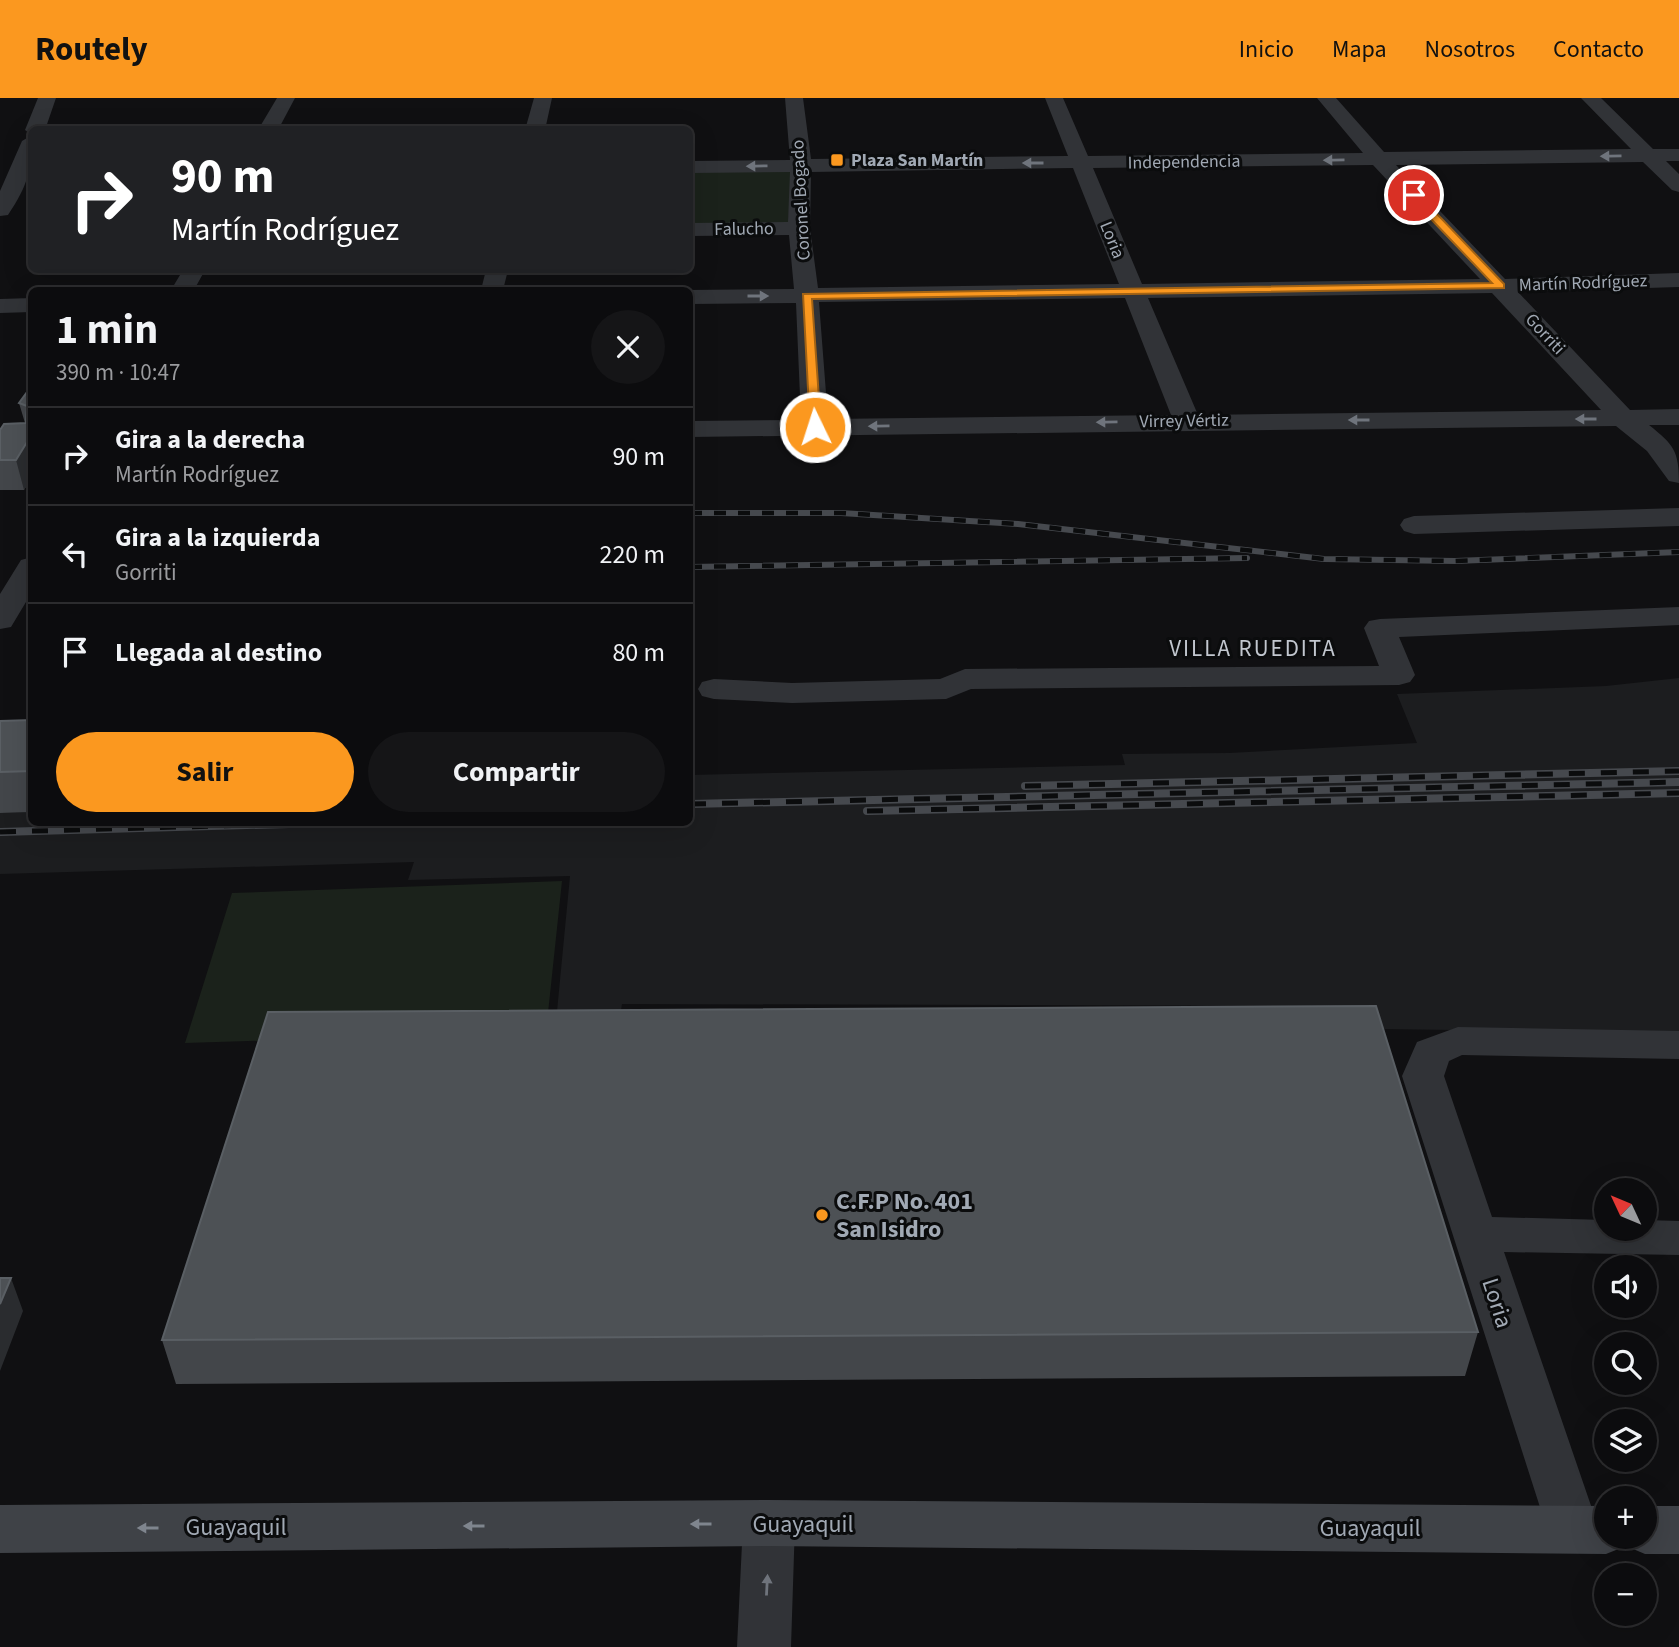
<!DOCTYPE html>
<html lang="es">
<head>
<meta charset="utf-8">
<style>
  body { margin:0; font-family:"Source Sans 3",sans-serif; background:#151517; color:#f1f3f6; height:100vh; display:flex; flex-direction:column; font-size:26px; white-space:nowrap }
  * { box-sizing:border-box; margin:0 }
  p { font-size:23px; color:#9a9b9e }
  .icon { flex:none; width:38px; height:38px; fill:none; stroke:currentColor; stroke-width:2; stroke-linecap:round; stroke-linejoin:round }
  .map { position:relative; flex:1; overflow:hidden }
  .side { position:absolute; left:28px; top:189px; width:665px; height:539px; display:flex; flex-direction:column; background:#0c0c0e; border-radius:10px; box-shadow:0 7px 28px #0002,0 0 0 2px #2c2c2e }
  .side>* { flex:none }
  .top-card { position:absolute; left:28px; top:28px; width:665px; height:147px; border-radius:10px; box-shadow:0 7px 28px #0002,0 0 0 2px #2c2c2e; background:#202124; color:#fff; overflow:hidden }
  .needle { width:46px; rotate:314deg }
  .controls { position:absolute; left:1594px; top:1080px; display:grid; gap:14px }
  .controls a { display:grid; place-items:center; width:63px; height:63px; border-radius:50%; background:#0c0c0e; box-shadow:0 7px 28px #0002,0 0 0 2px #2c2c2e; font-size:35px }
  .pin { position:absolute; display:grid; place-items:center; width:60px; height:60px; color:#fff; margin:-30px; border:4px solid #fff; border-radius:50%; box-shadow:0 2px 7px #0007 }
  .me { position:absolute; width:77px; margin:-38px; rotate:356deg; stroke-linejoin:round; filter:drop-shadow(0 0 5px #0008) }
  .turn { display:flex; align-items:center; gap:24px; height:147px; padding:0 28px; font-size:32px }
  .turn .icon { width:91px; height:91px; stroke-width:2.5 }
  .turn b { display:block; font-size:49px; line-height:60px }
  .round { display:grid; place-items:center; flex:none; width:74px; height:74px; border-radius:37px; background:#151517 }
  .summary { display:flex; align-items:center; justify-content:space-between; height:119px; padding:0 28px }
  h1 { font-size:42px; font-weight:700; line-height:52px }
  .action { display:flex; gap:14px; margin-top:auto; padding:14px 28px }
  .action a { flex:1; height:80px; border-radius:42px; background:#fb981f; color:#111; font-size:28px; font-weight:700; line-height:80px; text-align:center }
  .action a+a { background:#151517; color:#f1f3f6 }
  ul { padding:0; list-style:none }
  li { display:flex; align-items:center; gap:21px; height:98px; padding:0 28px; border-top:2px solid #2c2c2e }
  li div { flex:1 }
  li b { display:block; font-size:26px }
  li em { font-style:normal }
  header { display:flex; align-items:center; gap:42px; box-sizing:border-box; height:98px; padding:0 35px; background:#fb981f; color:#111 }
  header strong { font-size:33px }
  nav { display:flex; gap:38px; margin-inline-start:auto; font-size:24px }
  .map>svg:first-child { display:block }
</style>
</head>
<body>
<header>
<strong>Routely</strong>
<nav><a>Inicio</a><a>Mapa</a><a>Nosotros</a><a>Contacto</a></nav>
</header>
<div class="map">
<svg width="1679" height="1549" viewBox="0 0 1679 1549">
  <rect width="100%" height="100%" fill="#101012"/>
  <path fill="#1c1d1f" d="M 1679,580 L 1679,935 L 1383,931 L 1373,908 L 622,906 L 614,955 L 553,955 L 570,778 L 408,782 L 414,764 L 0,776 L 0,715 L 31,714 L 32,724 L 690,724 L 690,677 L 1125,667 L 1122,656 L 1229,655 L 1417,645 L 1397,596 L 1606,588 Z"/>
  <path fill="#1b221b" d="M 783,71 L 792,75 L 788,126 L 690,128 L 690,73 Z
    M 562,783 L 546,934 L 185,945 L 232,795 Z"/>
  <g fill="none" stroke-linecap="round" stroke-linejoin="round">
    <path fill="#313337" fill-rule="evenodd" d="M 38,0 L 56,0 L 45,32 L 32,32 L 32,37 L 25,32 Z
      M 277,0 L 295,0 L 278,32 L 258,32 Z
      M 534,0 L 552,0 L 545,32 L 525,32 Z
      M 785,0 L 803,0 L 811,61 L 1068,58 L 1045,0 L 1063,0 L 1088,58 L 1363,55 L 1317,0 L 1336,0 L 1384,54 L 1631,51 L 1581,0 L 1601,0 L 1653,51 L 1679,51 L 1679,63 L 1666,63 L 1679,76 L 1679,94 L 1672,92 L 1643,64 L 1396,67 L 1505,181 L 1679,175 L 1679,189 L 1518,194 L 1630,312 L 1679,311 L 1679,327 L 1649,327 C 1674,347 1679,353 1679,385 L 1669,383 L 1647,353 L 1616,328 L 690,339 L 690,323 L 801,322 L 796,205 L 690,206 L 688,192 L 794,191 L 789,137 L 690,138 L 690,125 L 788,124 L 790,74 L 690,75 L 690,63 L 790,62 ZM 1373,67 L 1480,181 L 1142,186 L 1093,70 ZM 1073,70 L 1119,186 L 818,190 L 810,130 L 811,74 ZM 1492,195 L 1601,312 L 1198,317 L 1148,200 ZM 1125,200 L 1171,317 L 828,321 L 819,204 Z
      M 32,37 C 32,72 28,87 8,117 L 0,118 L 0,93 L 22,43 Z
      M 183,172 L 205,172 L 194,192 L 171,192 Z
      M 486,172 L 508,172 L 503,192 L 481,192 Z
      M 32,200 L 32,214 L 0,215 L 0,201 Z
      M 1679,410 L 1679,428 L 1414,436 L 1404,433 L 1400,427 L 1404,421 L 1414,418 Z
      M 32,459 L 32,494 L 11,529 L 0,531 L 0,496 L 21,462 Z
      M 1679,509 L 1679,527 L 1399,539 L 1415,577 L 1410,584 L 1399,587 L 971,591 L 946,601 L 792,605 L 714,601 L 702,598 L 698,591 L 702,584 L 714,581 L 792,585 L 940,581 L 965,571 L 1379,568 L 1364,530 L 1369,523 L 1380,521 Z
      M 1458,929 L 1679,933 L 1679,961 L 1462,957 L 1449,963 L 1444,978 L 1492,1119 L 1606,1122 L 1606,1130 L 1645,1130 L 1645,1122 L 1679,1123 L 1679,1157 L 1504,1154 L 1599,1431 L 1591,1447 L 1573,1453 L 1555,1447 L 1547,1431 L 1402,978 L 1417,944 Z
      M 769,1403 L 787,1409 L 795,1425 L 791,1549 L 737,1549 L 743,1425 L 751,1409 Z"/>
    <path fill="#3f4247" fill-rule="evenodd" d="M 769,1402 L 1606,1408 L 1606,1438 L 1645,1438 L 1645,1408 L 1679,1408 L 1679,1456 L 1645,1456 L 1626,1448 L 1606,1456 L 769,1448 L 0,1455 L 0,1407 Z"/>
    <g stroke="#46494e" stroke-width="6">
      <path id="rail-far1" d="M 690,415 L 841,415 L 1018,426 L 1324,461 L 1455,463 L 1679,454
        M 690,469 L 1247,460"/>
    </g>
    <g stroke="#46494e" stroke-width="8">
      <path id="rail" d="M 1025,688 L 1679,673
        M 690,706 L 1679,684
        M 867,713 L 1679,695
        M 0,734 L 358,724"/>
    </g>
    <use href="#rail-far1" stroke="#0b0c0d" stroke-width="4.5" stroke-dasharray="12" stroke-linecap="butt"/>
    <use href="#rail" stroke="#0b0c0d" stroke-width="5" stroke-dasharray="16" stroke-linecap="butt"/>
  </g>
  <path fill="#43464a" d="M 32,290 L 32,379 L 24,392 L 0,392 L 0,332 L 25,325 L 19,305 Z
    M 32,622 L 32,714 L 0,715 L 0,623 Z
    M 1478,1234 L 1465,1278 L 176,1286 L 162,1242 Z"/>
  <path fill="#2a2c2f" d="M 32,336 L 32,379 L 24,392 L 16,362 Z
    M 11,1180 L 23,1213 L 0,1273 L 0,1206 Z"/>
  <path fill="#4d5155" stroke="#5a5f64" stroke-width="2" d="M 30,290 L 32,290 L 32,336 L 16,362 L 0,362 L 0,332 L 4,326 L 26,325 L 27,308 L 19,305 Z
    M 32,622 L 32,673 L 0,674 L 0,623 Z
    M 1376,908 L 1478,1234 L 162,1242 L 268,914 Z
    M 0,1180 L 11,1180 L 0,1206 Z"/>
  <defs><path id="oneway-solid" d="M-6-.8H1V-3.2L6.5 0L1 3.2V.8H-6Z" transform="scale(1.75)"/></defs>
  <g fill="#6f747c">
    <use href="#oneway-solid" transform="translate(1611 58) rotate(179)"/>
    <use href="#oneway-solid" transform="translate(1334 62) rotate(179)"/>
    <use href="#oneway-solid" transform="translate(1033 65) rotate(180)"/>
    <use href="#oneway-solid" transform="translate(757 68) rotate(179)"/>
    <use href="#oneway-solid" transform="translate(758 198)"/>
    <use href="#oneway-solid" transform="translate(1586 321) rotate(180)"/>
    <use href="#oneway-solid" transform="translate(1359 322) rotate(180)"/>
    <use href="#oneway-solid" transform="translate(1107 324) rotate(179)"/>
    <use href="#oneway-solid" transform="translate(879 328) rotate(179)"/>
    <use href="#oneway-solid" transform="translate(767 1487) rotate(-87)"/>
  </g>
  <g fill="#7f858e">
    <use href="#oneway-solid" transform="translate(701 1426) rotate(180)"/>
    <use href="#oneway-solid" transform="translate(474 1428) rotate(180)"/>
    <use href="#oneway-solid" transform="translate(148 1430) rotate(180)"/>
  </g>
  <path fill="#fb981f" stroke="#a36314" stroke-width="2" d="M 1410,95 L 1417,95 L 1504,186 L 1504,190 L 812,201 L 821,329 L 815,332 L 810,329 L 803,196 L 1492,185 L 1410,99 Z"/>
  <g fill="#fb981f" stroke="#0b0c0d" stroke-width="2.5">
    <rect x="830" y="55" width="14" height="14" rx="3.5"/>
    <circle cx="822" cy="1117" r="7"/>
  </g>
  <g text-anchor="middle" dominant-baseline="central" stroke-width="6" stroke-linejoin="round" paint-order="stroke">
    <g font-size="18" font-weight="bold" fill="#a1a9b4" stroke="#0b0c0d" text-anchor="start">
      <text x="851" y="62">Plaza San Martín</text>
    </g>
    <g font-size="18" fill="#a1a9b4" stroke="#0b0c0d">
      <text transform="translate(1184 64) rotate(-1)">Independencia</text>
      <text transform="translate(801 102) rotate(-93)">Coronel Bogado</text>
      <text transform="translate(744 131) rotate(-1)">Falucho</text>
      <text transform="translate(1112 142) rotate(68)">Loria</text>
      <text transform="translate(1583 185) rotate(-2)">Martín Rodríguez</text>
      <text transform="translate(1545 236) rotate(47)">Gorriti</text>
      <text transform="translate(1184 323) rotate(-1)">Virrey Vértiz</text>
    </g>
    <g font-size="23" letter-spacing="2" fill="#c2c7cf" stroke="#0b0c0d">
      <text x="1253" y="550">VILLA RUEDITA</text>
    </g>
    <g font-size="24" font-weight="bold" fill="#a1a9b4" stroke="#0b0c0d" text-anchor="start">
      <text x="836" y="1103">C.F.P No. 401<tspan x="836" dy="28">San Isidro</tspan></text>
    </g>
    <g font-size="24" fill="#a1a9b4" stroke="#0b0c0d">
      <text transform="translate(1497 1205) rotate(72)">Loria</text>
      <text x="803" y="1426">Guayaquil</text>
      <text x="236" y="1429">Guayaquil</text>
      <text x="1370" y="1430">Guayaquil</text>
    </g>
  </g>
</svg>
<div class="controls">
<a><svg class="needle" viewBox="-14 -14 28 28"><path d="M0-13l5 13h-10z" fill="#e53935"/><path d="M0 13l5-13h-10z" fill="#9a9b9e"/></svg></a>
<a><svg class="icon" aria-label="sound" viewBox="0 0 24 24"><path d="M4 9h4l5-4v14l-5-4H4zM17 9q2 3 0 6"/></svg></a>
<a><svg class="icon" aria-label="search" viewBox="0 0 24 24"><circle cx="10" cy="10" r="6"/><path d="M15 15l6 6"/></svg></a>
<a><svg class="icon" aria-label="layers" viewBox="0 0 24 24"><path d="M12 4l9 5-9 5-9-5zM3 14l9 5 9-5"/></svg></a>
<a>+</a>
<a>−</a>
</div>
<div class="pin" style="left:1414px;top:97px;background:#d93025"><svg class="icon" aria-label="arrive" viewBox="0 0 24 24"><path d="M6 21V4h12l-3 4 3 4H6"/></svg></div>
<svg class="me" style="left:815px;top:329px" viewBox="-20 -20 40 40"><circle r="17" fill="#fb981f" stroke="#fff" stroke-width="3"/><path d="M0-11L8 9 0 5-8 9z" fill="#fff"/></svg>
<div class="top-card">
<div class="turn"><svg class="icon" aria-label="right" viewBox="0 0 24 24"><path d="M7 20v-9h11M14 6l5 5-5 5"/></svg><div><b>90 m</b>Martín Rodríguez</div></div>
</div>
<section class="side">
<div class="summary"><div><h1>1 min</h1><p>390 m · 10:47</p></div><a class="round"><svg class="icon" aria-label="close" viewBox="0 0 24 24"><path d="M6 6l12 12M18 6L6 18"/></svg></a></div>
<ul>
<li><svg class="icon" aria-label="right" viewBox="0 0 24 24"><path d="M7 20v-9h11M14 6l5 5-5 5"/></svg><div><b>Gira a la derecha</b><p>Martín Rodríguez</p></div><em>90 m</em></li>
<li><svg class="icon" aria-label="left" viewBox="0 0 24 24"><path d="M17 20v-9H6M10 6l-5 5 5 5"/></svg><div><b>Gira a la izquierda</b><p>Gorriti</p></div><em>220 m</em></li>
<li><svg class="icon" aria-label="arrive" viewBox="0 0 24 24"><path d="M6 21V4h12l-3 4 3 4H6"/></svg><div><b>Llegada al destino</b></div><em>80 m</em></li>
</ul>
<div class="action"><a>Salir</a><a>Compartir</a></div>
</section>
</div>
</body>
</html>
